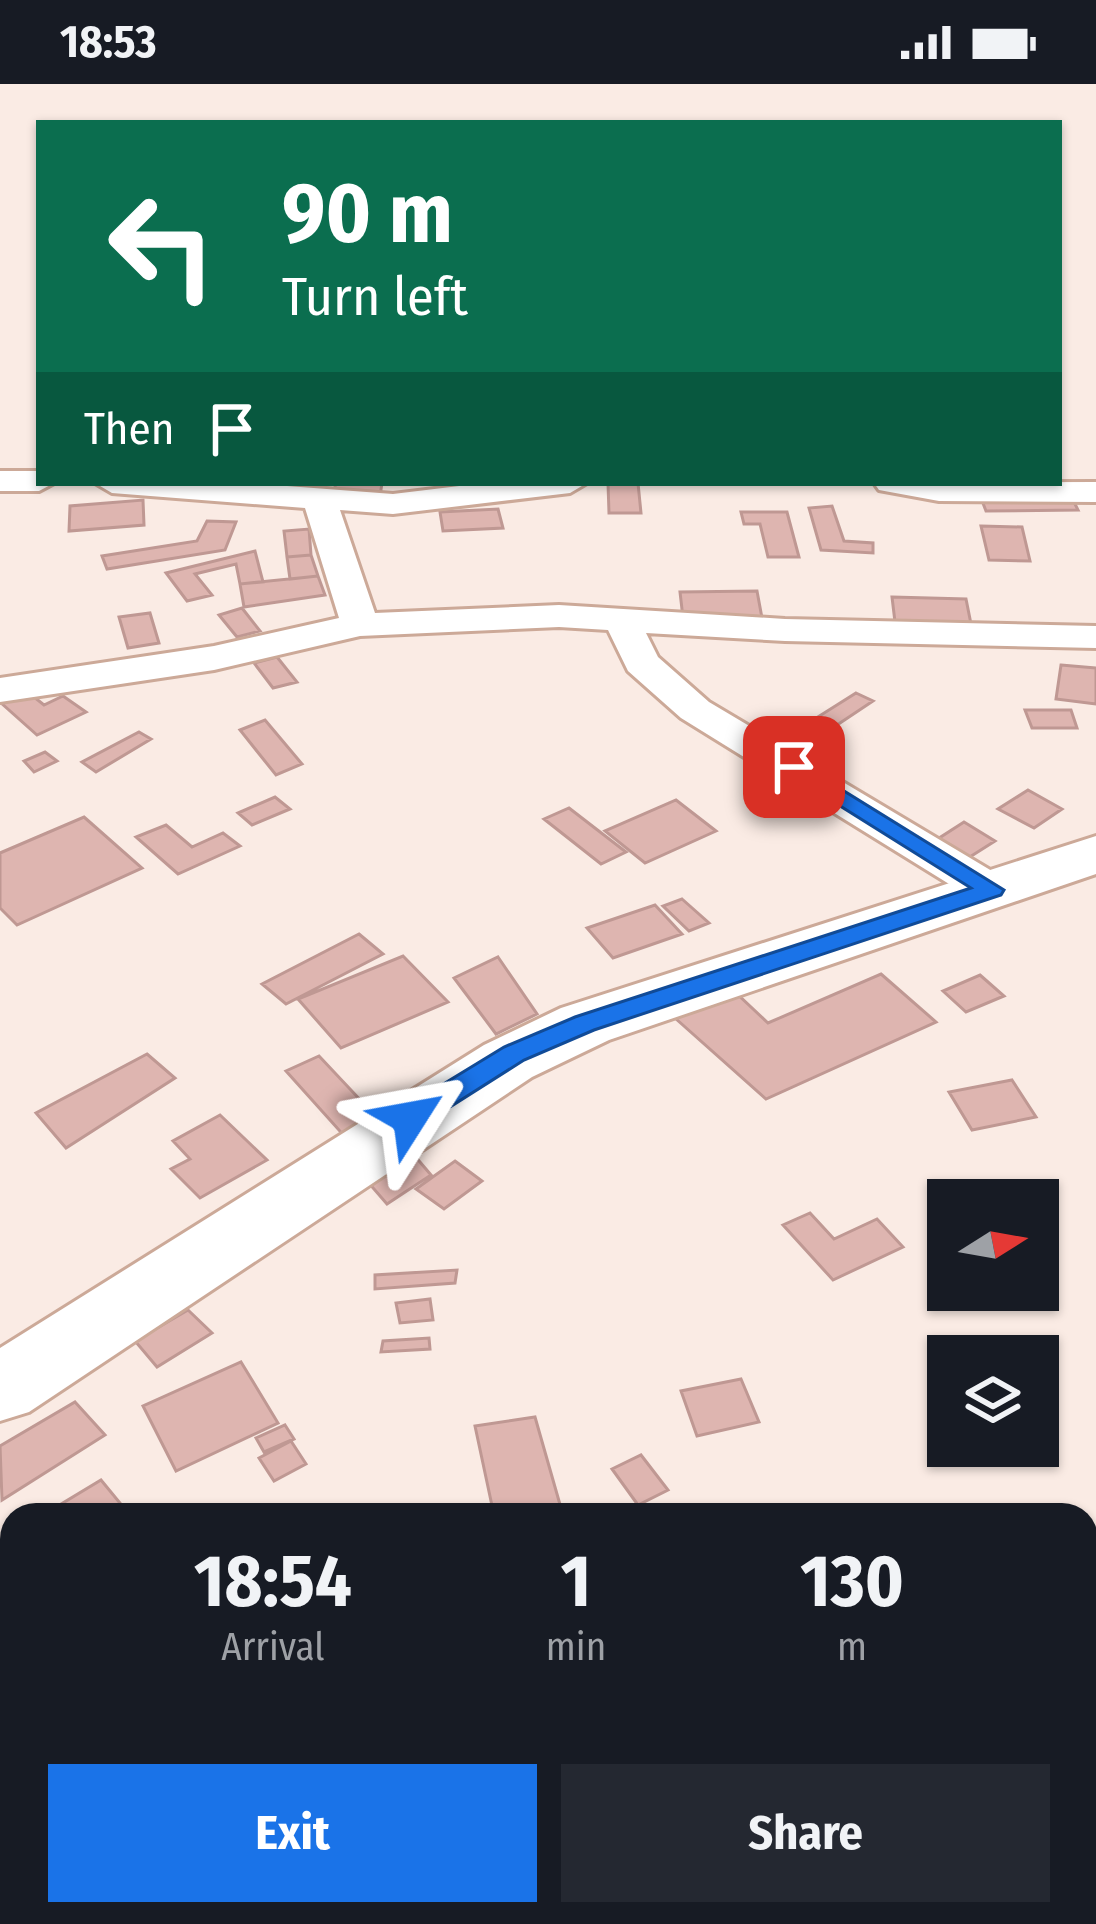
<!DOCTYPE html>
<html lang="en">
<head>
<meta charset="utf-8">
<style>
  body { margin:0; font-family:"Fira Sans Condensed",sans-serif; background:#242831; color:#f1f3f6; height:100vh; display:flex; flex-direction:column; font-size:45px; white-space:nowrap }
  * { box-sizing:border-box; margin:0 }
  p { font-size:39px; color:#9ea1a6 }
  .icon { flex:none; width:66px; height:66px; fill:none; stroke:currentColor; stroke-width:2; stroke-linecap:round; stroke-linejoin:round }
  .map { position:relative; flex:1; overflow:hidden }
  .drawer { position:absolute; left:0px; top:1419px; width:1098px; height:423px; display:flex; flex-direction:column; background:#171b24; border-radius:36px 36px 0 0; box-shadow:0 3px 9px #0004 }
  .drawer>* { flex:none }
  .hud { position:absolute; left:36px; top:36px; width:1026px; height:366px; border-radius:0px; box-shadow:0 3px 9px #0004; background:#0b6e4f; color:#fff; overflow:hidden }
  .needle { width:78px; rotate:79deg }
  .fabs { position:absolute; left:927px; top:1095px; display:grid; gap:24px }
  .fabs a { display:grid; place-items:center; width:132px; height:132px; border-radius:0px; background:#171b24; box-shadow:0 3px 9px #0004; font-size:60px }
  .pin { position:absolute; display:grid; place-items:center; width:102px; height:102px; color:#fff; margin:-51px; border-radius:24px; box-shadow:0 6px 18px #0006 }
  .me { position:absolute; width:132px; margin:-66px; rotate:56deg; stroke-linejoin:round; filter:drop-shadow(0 0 9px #0008) }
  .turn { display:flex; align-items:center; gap:42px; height:252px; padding:0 48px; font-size:54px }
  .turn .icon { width:156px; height:156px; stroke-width:2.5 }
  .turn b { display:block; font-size:84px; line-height:102px }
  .then { display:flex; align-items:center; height:114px; padding:0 48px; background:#0003; gap:24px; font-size:45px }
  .eta { display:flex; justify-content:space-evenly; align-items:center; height:204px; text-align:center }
  .eta b { font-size:72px; font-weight:700; line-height:84px }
  .cta { display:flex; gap:24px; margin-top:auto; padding:24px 48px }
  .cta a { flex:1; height:138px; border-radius:0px; background:#1a73e8; color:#fff; font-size:48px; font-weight:700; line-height:138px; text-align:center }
  .cta a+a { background:#242831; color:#f1f3f6 }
  .status { display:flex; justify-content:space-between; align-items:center; height:84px; padding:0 60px; background:#171b24; direction:ltr }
  .status svg { height:33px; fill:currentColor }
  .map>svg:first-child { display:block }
</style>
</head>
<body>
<div class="status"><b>18:53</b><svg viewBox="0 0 49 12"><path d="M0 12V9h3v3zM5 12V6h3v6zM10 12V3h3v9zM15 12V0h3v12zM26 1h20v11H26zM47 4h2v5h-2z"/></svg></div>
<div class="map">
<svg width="1096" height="1840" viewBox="0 0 1096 1840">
  <rect width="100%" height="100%" fill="#faebe4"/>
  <path fill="#deb5b0" stroke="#bf9893" stroke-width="3" d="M 336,399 L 382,399 L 380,412 L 333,411 Z
    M 608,399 L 638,399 L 641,429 L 609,429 Z
    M 981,414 L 1072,414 L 1078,426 L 986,427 Z
    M 143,416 L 144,441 L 69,447 L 70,422 Z
    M 832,422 L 844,457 L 873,459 L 873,469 L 821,466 L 809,424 Z
    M 498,425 L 503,444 L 443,447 L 440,428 Z
    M 741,428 L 787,428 L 799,473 L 768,473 L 760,440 L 744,440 Z
    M 207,437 L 236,438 L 225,466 L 107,485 L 102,472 L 197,457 Z
    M 981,442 L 1022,443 L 1030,477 L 989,476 Z
    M 309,445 L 311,471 L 287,473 L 284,447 Z
    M 255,467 L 263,498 L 240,500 L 236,480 L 195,490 L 212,511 L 187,517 L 166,489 Z
    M 311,471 L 318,492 L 290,495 L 287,473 Z
    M 318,492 L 325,511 L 244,523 L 240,500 Z
    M 757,507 L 762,534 L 683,534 L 680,508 Z
    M 892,513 L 966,515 L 971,540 L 895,538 Z
    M 242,524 L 260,547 L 237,553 L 219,531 Z
    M 150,529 L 159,559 L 128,564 L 119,533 Z
    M 277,573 L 297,598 L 273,604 L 254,579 Z
    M 1061,581 L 1096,584 L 1096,620 L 1056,615 Z
    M 24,605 L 44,621 L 63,612 L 86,628 L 37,651 L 0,618 L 0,614 Z
    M 856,609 L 873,617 L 831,645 L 813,636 Z
    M 1025,626 L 1071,626 L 1077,644 L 1032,644 Z
    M 265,636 L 302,680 L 276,691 L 240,646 Z
    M 139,648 L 151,655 L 96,688 L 82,678 Z
    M 45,668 L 57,677 L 34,688 L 24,677 Z
    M 1028,706 L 1062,725 L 1034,744 L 998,725 Z
    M 275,713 L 290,725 L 252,741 L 238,729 Z
    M 676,716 L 716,747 L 645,779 L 605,747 Z
    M 569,724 L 626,768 L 601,780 L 544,735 Z
    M 84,733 L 142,784 L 17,841 L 0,824 L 0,769 Z
    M 964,738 L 995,757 L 965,776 L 933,758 Z
    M 166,741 L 192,763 L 223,749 L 240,762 L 178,790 L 136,753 Z
    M 682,815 L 709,839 L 689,847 L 663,822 Z
    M 655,821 L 682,850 L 613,874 L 587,844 Z
    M 359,850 L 383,870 L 286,920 L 262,900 Z
    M 403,872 L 448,918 L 341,964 L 298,915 Z
    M 498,873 L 537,930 L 496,950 L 454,894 Z
    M 881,890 L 936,938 L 766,1015 L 675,934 L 735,908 L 768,939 Z
    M 980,891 L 1004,912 L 966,928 L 943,907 Z
    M 147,970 L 175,994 L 66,1064 L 36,1029 Z
    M 319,972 L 381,1038 L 347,1055 L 286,987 Z
    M 1012,996 L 1036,1033 L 972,1046 L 949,1008 Z
    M 220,1031 L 267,1076 L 200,1114 L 171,1085 L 190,1075 L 173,1057 Z
    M 414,1071 L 431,1091 L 387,1120 L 367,1097 Z
    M 455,1077 L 482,1097 L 444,1125 L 416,1105 Z
    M 810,1129 L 834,1155 L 877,1135 L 903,1163 L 833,1196 L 783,1141 Z
    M 457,1186 L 455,1199 L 375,1205 L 375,1191 Z
    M 430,1215 L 433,1236 L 400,1239 L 396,1219 Z
    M 188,1226 L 212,1249 L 157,1283 L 135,1257 Z
    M 429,1254 L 430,1265 L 381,1268 L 383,1257 Z
    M 241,1278 L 278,1339 L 176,1387 L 143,1322 Z
    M 741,1295 L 759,1338 L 697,1352 L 681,1307 Z
    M 75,1318 L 105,1351 L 2,1416 L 0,1362 Z
    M 535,1333 L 563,1431 L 494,1431 L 475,1342 Z
    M 285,1341 L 294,1355 L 264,1368 L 256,1354 Z
    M 291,1357 L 306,1380 L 274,1397 L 259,1374 Z
    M 641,1371 L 668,1406 L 638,1421 L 612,1385 Z
    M 101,1396 L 129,1430 L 43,1431 Z
    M 38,1830 L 131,1830 L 120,1840 L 47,1840 Z"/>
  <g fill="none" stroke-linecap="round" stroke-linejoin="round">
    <g stroke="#cca998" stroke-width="6">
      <path id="street" d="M 0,387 L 39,387 L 39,399 L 54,399 L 39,407 L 0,407 Z
        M 1096,398 L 1096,418 L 939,417 L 879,406 L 874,399 Z
        M 95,399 L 248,399 L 393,410 L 484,399 L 587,399 L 570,409 L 393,430 L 340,426 L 375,529 L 559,521 L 785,535 L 1096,542 L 1096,564 L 785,557 L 646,549 L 658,573 L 709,618 L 1007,796 L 1013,806 L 1007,816 L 991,820 L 975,816 L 681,634 L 628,587 L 608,546 L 559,543 L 360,552 L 214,586 L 0,618 L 0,594 L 214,562 L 339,534 L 305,424 L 112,409 Z
        M 462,1830 L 536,1830 L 540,1840 L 466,1840 Z"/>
    </g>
    <g stroke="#cca998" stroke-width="6">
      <path id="secondary" d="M 1096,752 L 1096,790 L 609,956 L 532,993 L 29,1328 L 0,1337 L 0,1264 L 484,961 L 561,924 Z"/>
    </g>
    <use href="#street" fill="#fff" fill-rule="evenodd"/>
    <use href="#secondary" fill="#fff" fill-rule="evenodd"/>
  </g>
  <path fill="#1a73e8" stroke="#114b97" stroke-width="3" d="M 794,676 L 1004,806 L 1001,811 L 594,946 L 524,976 L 420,1042 L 399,1042 L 395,1034 L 399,1027 L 504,963 L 575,933 L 971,804 L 786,688 L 782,683 Z"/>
</svg>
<div class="fabs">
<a><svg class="needle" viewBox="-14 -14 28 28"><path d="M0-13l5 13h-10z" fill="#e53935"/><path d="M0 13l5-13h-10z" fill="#9ea1a6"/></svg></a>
<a><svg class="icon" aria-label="layers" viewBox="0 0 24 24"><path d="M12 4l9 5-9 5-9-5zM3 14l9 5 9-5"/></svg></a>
</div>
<div class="pin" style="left:794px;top:683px;background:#d93025"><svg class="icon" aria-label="arrive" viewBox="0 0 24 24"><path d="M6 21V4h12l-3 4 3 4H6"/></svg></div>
<svg class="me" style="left:410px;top:1034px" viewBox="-20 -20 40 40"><path d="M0-17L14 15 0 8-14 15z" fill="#1a73e8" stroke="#fff" stroke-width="4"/></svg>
<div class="hud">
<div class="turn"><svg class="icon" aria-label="left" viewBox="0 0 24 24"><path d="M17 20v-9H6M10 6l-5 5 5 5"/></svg><div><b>90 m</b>Turn left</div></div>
<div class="then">Then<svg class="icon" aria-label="arrive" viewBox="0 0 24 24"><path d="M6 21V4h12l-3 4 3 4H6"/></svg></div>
</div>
<section class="drawer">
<div class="eta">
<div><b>18:54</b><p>Arrival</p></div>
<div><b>1</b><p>min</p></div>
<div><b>130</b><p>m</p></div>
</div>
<div class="cta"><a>Exit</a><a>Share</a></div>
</section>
</div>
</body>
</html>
